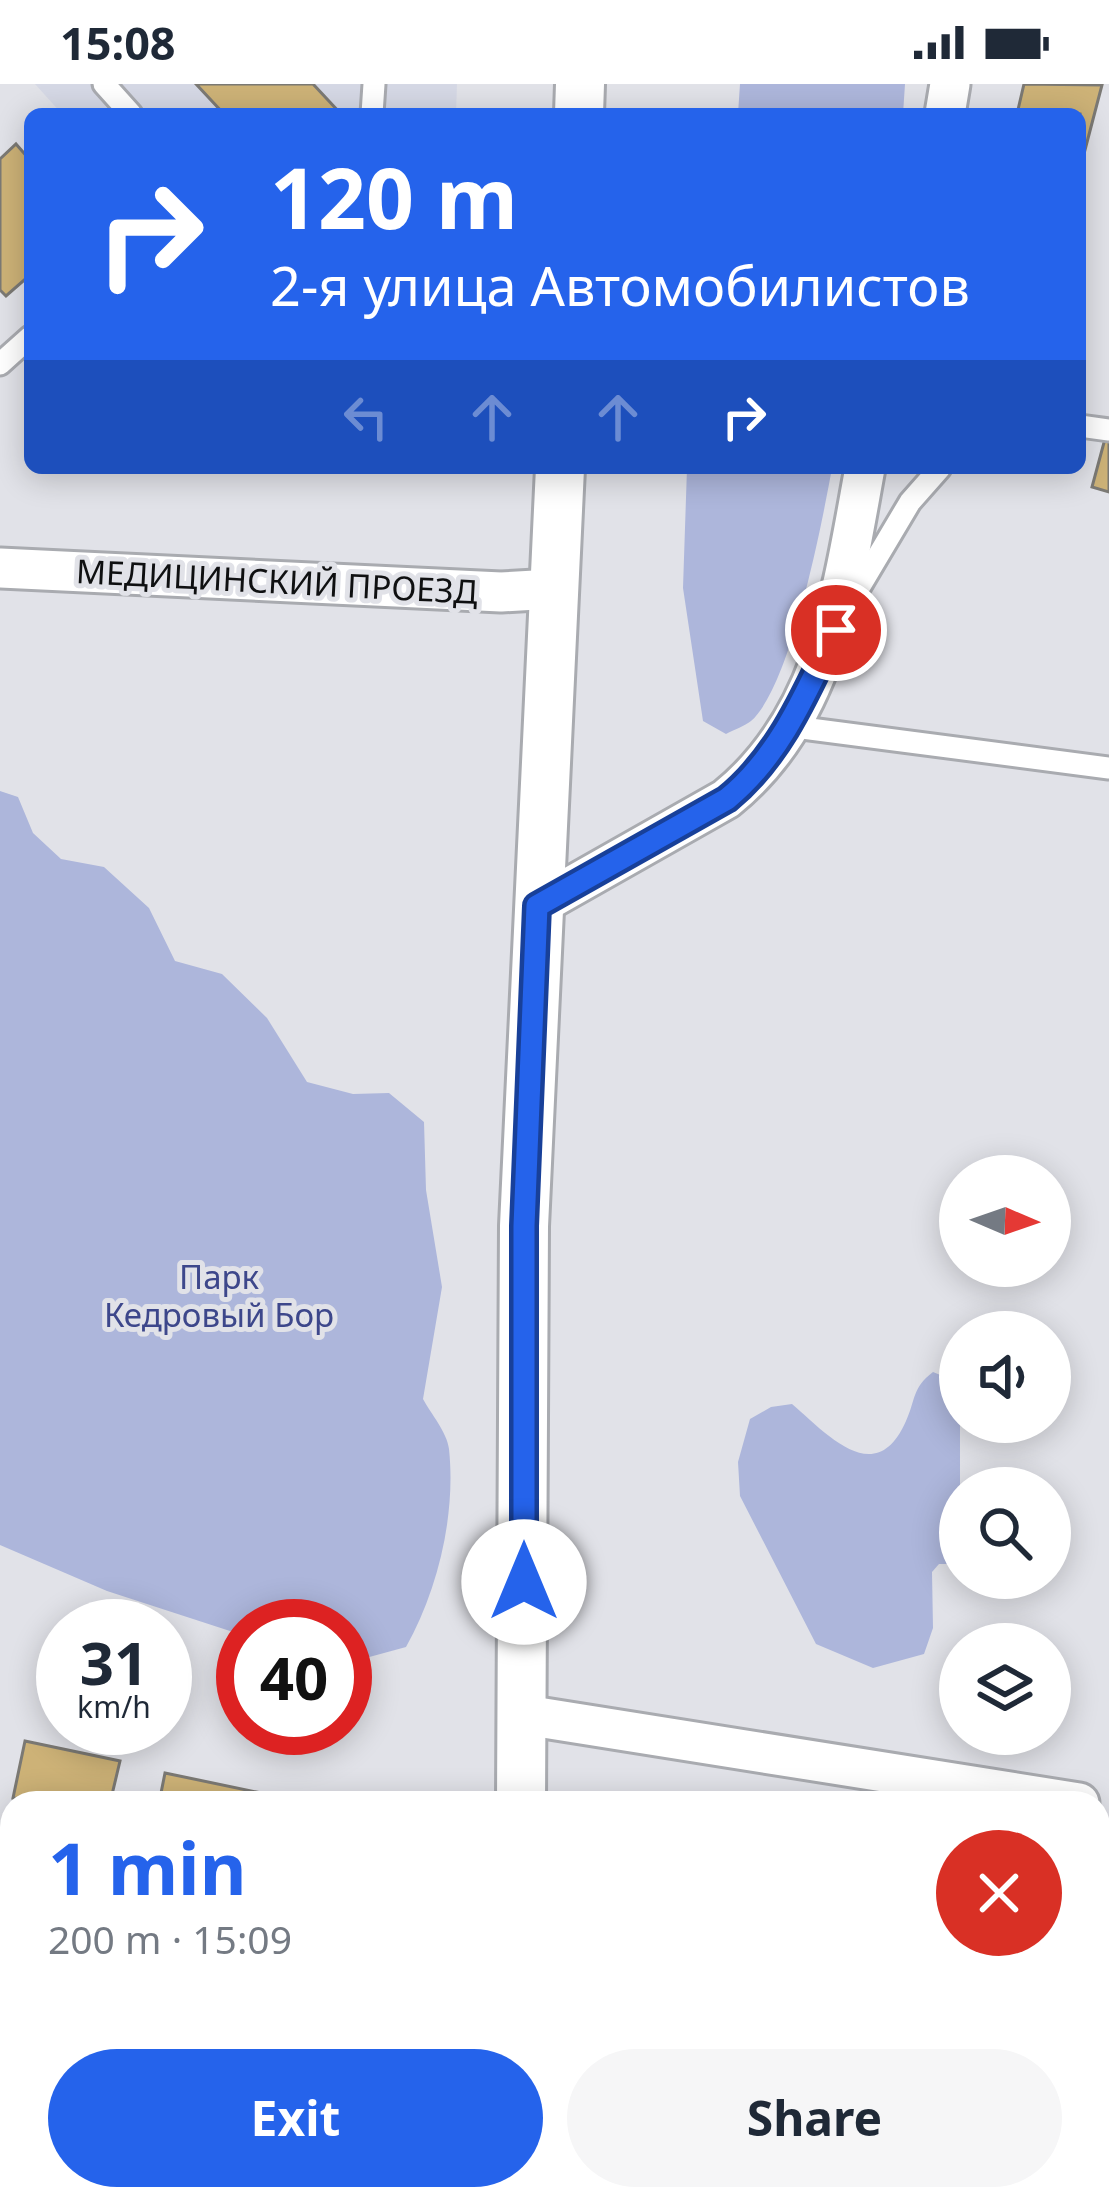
<!DOCTYPE html>
<html lang="en">
<head>
<meta charset="utf-8">
<style>
  body { margin:0; font-family:"Noto Sans",sans-serif; background:#f6f6f7; color:#1f2937; height:100vh; display:flex; flex-direction:column; font-size:45px; white-space:nowrap }
  * { box-sizing:border-box; margin:0 }
  p { font-size:39px; color:#747a83 }
  .icon { flex:none; width:66px; height:66px; fill:none; stroke:currentColor; stroke-width:2; stroke-linecap:round; stroke-linejoin:round }
  .map { position:relative; flex:1; overflow:hidden }
  .drawer { position:absolute; left:0px; top:1707px; width:1110px; height:420px; display:flex; flex-direction:column; background:#fff; border-radius:36px 36px 0 0; box-shadow:0 6px 30px #0003 }
  .drawer>* { flex:none }
  .guide { position:absolute; left:24px; top:24px; width:1062px; height:366px; border-radius:18px; box-shadow:0 6px 30px #0003; background:#2563eb; color:#fff; overflow:hidden }
  .needle { width:78px; rotate:92deg }
  .tools { position:absolute; left:939px; top:1071px; display:grid; gap:24px }
  .tools a { display:grid; place-items:center; width:132px; height:132px; border-radius:50%; background:#fff; box-shadow:0 6px 30px #0003; font-size:60px }
  .speed { position:absolute; left:36px; top:1515px; display:flex; gap:24px; font-size:60px; font-weight:700; text-align:center }
  .speed>* { display:grid; place-content:center; width:156px; height:156px; border-radius:50%; background:#fff; box-shadow:0 6px 30px #0003; line-height:1 }
  .speed small { font-size:30px; font-weight:400 }
  .speed .limit { border:18px solid #d22; background:#fff; color:#111 }
  .pin { position:absolute; display:grid; place-items:center; width:102px; height:102px; color:#fff; margin:-51px; border:6px solid #fff; border-radius:50%; box-shadow:0 3px 12px #0007 }
  .me { position:absolute; width:132px; margin:-66px; rotate:0deg; stroke-linejoin:round; filter:drop-shadow(0 0 9px #0008) }
  .turn { display:flex; align-items:center; gap:42px; height:252px; padding:0 48px; font-size:54px }
  .turn .icon { width:156px; height:156px; stroke-width:2.5 }
  .turn b { display:block; font-size:84px; line-height:102px }
  .lanes { display:flex; align-items:center; height:114px; padding:0 48px; background:#0003; justify-content:center; gap:60px; direction:ltr }
  .lanes .off { opacity:.35 }
  .round { display:grid; place-items:center; flex:none; width:126px; height:126px; border-radius:63px; background:#f6f6f7 }
  .overview { display:flex; align-items:center; justify-content:space-between; height:204px; padding:0 48px }
  h1 { font-size:72px; font-weight:700; line-height:90px; color:#2563eb }
  .action { display:flex; gap:24px; margin-top:auto; padding:24px 48px }
  .action a { flex:1; height:138px; border-radius:72px; background:#2563eb; color:#fff; font-size:48px; font-weight:700; line-height:138px; text-align:center }
  .action a+a { background:#f6f6f7; color:#1f2937 }
  .status { display:flex; justify-content:space-between; align-items:center; height:84px; padding:0 60px; background:#fff; direction:ltr }
  .status svg { height:33px; fill:currentColor }
  .map>svg:first-child { display:block }
</style>
</head>
<body>
<div class="status"><b>15:08</b><svg viewBox="0 0 49 12"><path d="M0 12V9h3v3zM5 12V6h3v6zM10 12V3h3v9zM15 12V0h3v12zM26 1h20v11H26zM47 4h2v5h-2z"/></svg></div>
<div class="map">
<svg width="1109" height="2127" viewBox="0 0 1109 2127">
  <rect width="100%" height="100%" fill="#e1e2e8"/>
  <path fill="#d5d8e5" d="M 35,0 L 457,0 L 456,30 L 62,30 Z"/>
  <path fill="#adb6db" d="M 740,0 L 905,0 L 903,30 L 738,30 Z
    M 687,384 L 832,384 C 822,439 791,602 751,637 C 745,642 733,646 726,650 L 703,637 L 683,504 Z
    M 0,707 L 18,713 L 33,749 L 61,775 L 104,783 L 149,824 L 175,877 L 222,890 L 267,934 L 307,998 L 353,1010 L 389,1009 L 424,1038 L 426,1106 L 442,1203 L 423,1315 C 431,1330 447,1348 449,1365 C 456,1431 438,1506 406,1563 L 362,1575 L 345,1572 L 345,1542 L 243,1542 L 243,1550 L 230,1547 L 107,1507 L 0,1461 Z
    M 933,1288 L 960,1299 L 960,1480 L 939,1480 L 932,1488 L 933,1544 L 924,1570 L 873,1584 L 816,1560 L 740,1412 L 738,1378 L 750,1335 L 771,1323 L 792,1320 C 827,1350 876,1406 906,1337 C 916,1315 912,1304 933,1288 Z
    M 841,2115 L 964,2115 L 966,2127 L 843,2127 Z"/>
  <path fill="#cdb277" stroke="#7b7974" stroke-width="3" d="M 196,0 L 313,0 L 341,30 L 224,30 Z
    M 1024,0 L 1102,1 L 1080,85 L 1080,30 L 1017,30 Z
    M 16,60 L 30,76 L 30,191 L 6,212 L 0,206 L 0,75 Z
    M 1109,340 L 1109,408 L 1092,403 Z
    M 25,1657 L 120,1677 L 110,1719 L 13,1714 Z
    M 165,1689 L 261,1709 L 258,1719 L 159,1719 Z
    M 0,1773 L 12,1780 L 12,1827 L 0,1848 Z
    M 274,2115 L 337,2115 L 337,2127 L 274,2127 Z"/>
  <g fill="none" stroke-linecap="round" stroke-linejoin="round">
    <g stroke="#a9abb0" stroke-width="27">
      <path id="service" d="M 104,0 L 131,30
        M 372,30 L 374,0
        M 0,280 L 30,253
        M 1080,342 L 1109,346
        M 850,519 L 910,418 L 940,384
        M 787,642 L 1109,684"/>
    </g>
    <g stroke="#a9abb0" stroke-width="45">
      <path id="minor" d="M 945,30 L 950,0
        M 0,484 L 501,508 L 553,505
        M 537,822 L 726,715 C 827,634 843,503 865,384
        M 525,1631 L 1079,1719"/>
    </g>
    <g stroke="#a9abb0" stroke-width="54">
      <path id="tertiary" d="M 579,30 L 580,0
        M 521,1719 L 524,1142 L 560,384
        M 503,2127 L 503,2115"/>
    </g>
    <use href="#service" stroke="#fff" stroke-width="21"/>
    <use href="#minor" stroke="#fff" stroke-width="39"/>
    <use href="#tertiary" stroke="#fff" stroke-width="48"/>
  </g>
  <g fill="none" stroke-linecap="round" stroke-linejoin="round">
    <g stroke="#184099" stroke-width="30">
      <path id="route" d="M 524,1498 L 524,1142 L 537,822 L 727,715 C 780,672 807,607 836,546"/>
    </g>
    <use href="#route" stroke="#2563eb" stroke-width="21"/>
  </g>
  <g text-anchor="middle" dominant-baseline="central" stroke-width="10" stroke-linejoin="round" paint-order="stroke">
    <g font-size="33" fill="#0f1011" stroke="#e1e2e8">
      <text transform="translate(277 497) rotate(3)">МЕДИЦИНСКИЙ ПРОЕЗД</text>
    </g>
    <g font-size="33" fill="#3d478b" stroke="#e1e2e8">
      <text x="219" y="1192">Парк<tspan x="219" dy="38">Кедровый Бор</tspan></text>
    </g>
  </g>
</svg>
<div class="tools">
<a><svg class="needle" viewBox="-14 -14 28 28"><path d="M0-13l5 13h-10z" fill="#e53935"/><path d="M0 13l5-13h-10z" fill="#747a83"/></svg></a>
<a><svg class="icon" aria-label="sound" viewBox="0 0 24 24"><path d="M4 9h4l5-4v14l-5-4H4zM17 9q2 3 0 6"/></svg></a>
<a><svg class="icon" aria-label="search" viewBox="0 0 24 24"><circle cx="10" cy="10" r="6"/><path d="M15 15l6 6"/></svg></a>
<a><svg class="icon" aria-label="layers" viewBox="0 0 24 24"><path d="M12 4l9 5-9 5-9-5zM3 14l9 5 9-5"/></svg></a>
</div>
<div class="speed"><div>31<small>km/h</small></div><div class="limit">40</div></div>
<div class="pin" style="left:836px;top:546px;background:#d93025"><svg class="icon" aria-label="arrive" viewBox="0 0 24 24"><path d="M6 21V4h12l-3 4 3 4H6"/></svg></div>
<svg class="me" style="left:524px;top:1498px" viewBox="-20 -20 40 40"><circle r="19" fill="#fff"/><path d="M0-13L10 11 0 6-10 11z" fill="#2563eb"/></svg>
<div class="guide">
<div class="turn"><svg class="icon" aria-label="right" viewBox="0 0 24 24"><path d="M7 20v-9h11M14 6l5 5-5 5"/></svg><div><b>120 m</b>2-я улица Автомобилистов</div></div>
<div class="lanes"><svg class="icon off" aria-label="left" viewBox="0 0 24 24"><path d="M17 20v-9H6M10 6l-5 5 5 5"/></svg><svg class="icon off" aria-label="ahead" viewBox="0 0 24 24"><path d="M12 20V5M6 11l6-6 6 6"/></svg><svg class="icon off" aria-label="ahead" viewBox="0 0 24 24"><path d="M12 20V5M6 11l6-6 6 6"/></svg><svg class="icon" aria-label="right" viewBox="0 0 24 24"><path d="M7 20v-9h11M14 6l5 5-5 5"/></svg></div>
</div>
<section class="drawer">
<div class="overview"><div><h1>1 min</h1><p>200 m · 15:09</p></div><a class="round" style="background:#d93025;color:#fff"><svg class="icon" aria-label="close" viewBox="0 0 24 24"><path d="M6 6l12 12M18 6L6 18"/></svg></a></div>
<div class="action"><a>Exit</a><a>Share</a></div>
</section>
</div>
</body>
</html>
